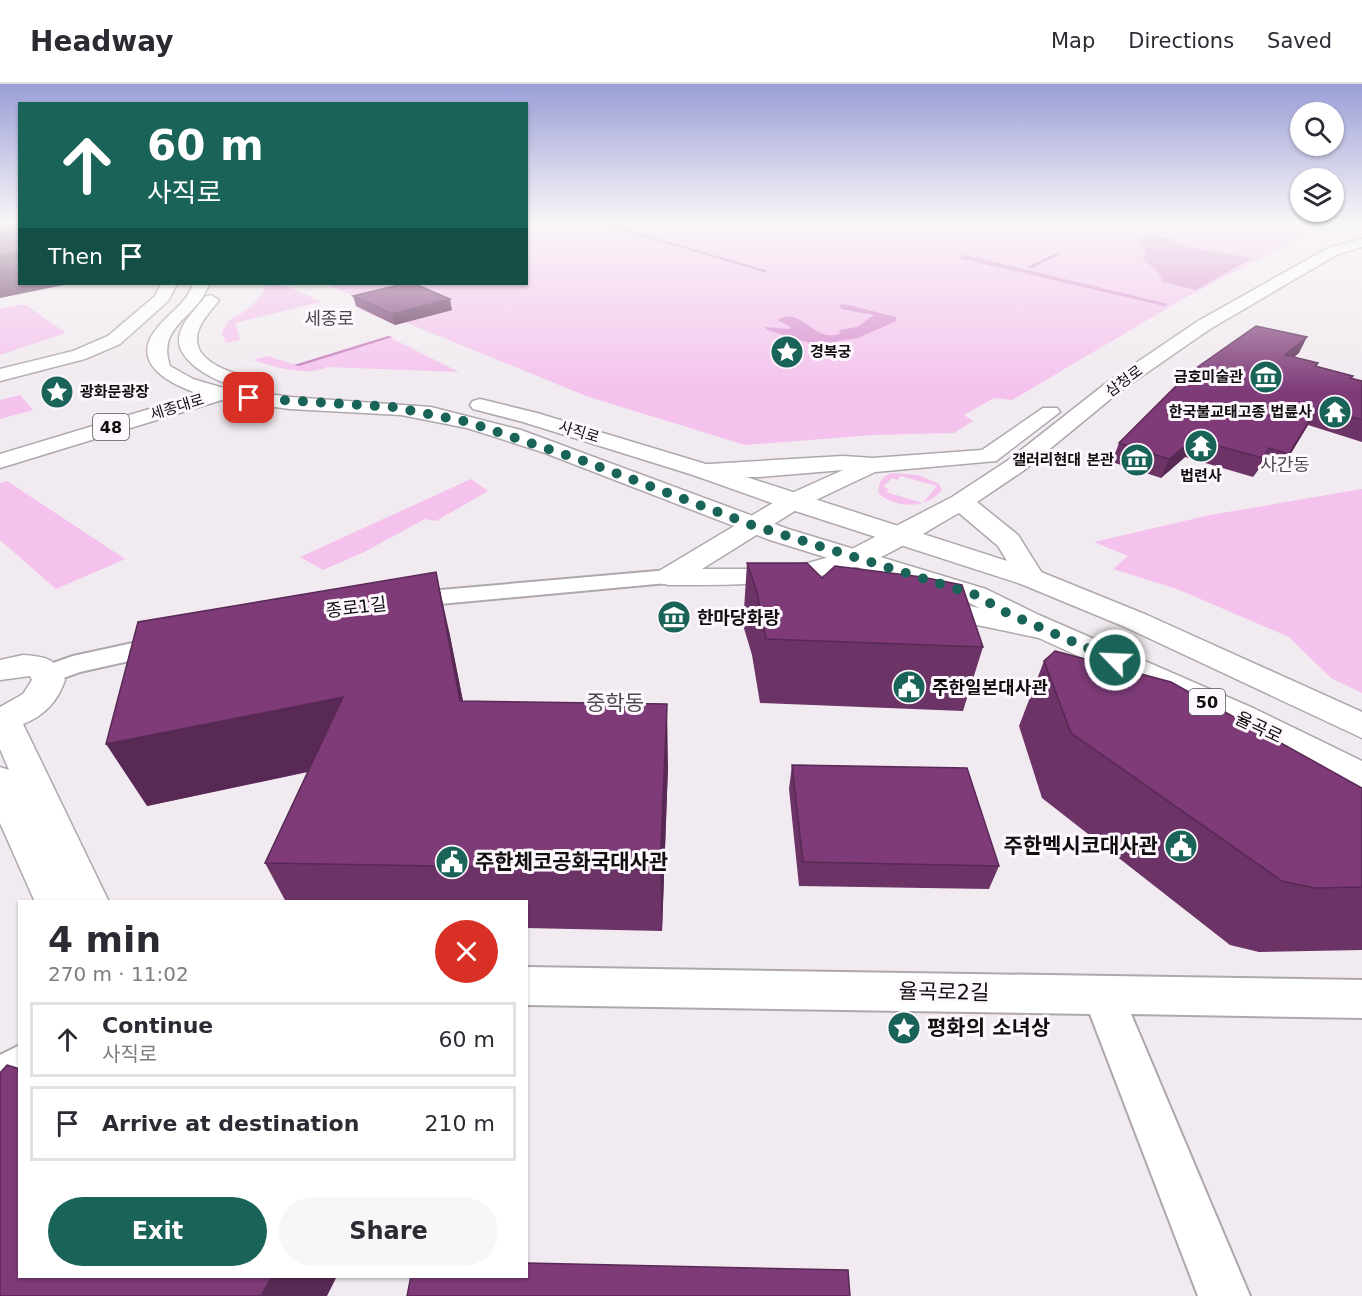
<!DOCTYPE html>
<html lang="en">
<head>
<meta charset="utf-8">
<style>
  body { margin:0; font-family:"DejaVu Sans","Noto Sans KR",sans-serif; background:#f7f7f7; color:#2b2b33; height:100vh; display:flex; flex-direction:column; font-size:22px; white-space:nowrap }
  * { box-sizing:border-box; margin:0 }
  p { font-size:20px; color:#7c7c81 }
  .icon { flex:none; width:33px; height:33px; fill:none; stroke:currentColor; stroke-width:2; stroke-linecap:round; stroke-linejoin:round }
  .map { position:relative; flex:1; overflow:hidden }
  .drawer { position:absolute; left:18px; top:816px; width:510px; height:378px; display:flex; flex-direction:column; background:#fff; border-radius:0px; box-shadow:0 2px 4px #0004 }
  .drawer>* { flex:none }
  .hud { position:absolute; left:18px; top:18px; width:510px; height:183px; border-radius:0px; box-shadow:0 2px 4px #0004; background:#1a6358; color:#fff; overflow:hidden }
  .controls { position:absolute; left:1290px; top:18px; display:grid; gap:12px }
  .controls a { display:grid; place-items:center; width:54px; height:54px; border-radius:50%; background:#fff; box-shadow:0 2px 4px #0004; font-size:30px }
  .pin { position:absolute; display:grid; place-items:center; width:51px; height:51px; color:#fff; margin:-26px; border-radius:12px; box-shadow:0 3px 9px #0006 }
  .me { position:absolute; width:66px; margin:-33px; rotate:294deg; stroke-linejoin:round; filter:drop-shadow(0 0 4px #0008) }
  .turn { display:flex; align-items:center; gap:21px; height:126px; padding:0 30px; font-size:27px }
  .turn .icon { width:78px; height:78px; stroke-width:2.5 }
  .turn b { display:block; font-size:42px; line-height:51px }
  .then { display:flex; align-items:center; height:57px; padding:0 30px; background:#0003; gap:12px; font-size:22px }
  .round { display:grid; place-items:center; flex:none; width:63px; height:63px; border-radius:32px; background:#f7f7f7 }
  .headline { display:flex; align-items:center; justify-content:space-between; height:102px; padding:0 30px }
  h1 { font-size:36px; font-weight:600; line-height:45px }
  .primary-button { display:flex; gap:12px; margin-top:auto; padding:12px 30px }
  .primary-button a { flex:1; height:69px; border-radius:36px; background:#1a6358; color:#fff; font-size:24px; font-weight:600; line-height:69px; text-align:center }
  .primary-button a+a { background:#f7f7f7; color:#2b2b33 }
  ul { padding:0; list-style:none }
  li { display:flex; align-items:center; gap:18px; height:75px; margin:0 12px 9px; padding:0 18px; border:3px solid #e1e1e2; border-radius:0px }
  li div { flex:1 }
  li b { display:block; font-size:22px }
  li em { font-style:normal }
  header { display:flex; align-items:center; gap:36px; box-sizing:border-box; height:84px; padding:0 30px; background:#fff; border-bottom:2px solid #e1e1e2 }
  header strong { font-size:28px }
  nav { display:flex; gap:33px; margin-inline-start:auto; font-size:21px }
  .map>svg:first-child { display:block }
</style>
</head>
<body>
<header>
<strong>Headway</strong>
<nav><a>Map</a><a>Directions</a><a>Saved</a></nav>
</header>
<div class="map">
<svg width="1362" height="1212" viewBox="0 0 1362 1212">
  <rect width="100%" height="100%" fill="#f1eaf0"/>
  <path fill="#f4c2ed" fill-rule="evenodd" d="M 527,137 L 1333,137 L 1326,141 L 1303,137 L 1294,145 L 1311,148 L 1183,215 L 1012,316 L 994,314 L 964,331 L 973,337 L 954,349 L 873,351 L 745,361 L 586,312 L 405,238 L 395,241 L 355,223 L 368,219 L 327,200 L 526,200 Z
    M 266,200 L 283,200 L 321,218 L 235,239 L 240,256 L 226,259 L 222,249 L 228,237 C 242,230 262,217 266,200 Z
    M 18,221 L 26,221 L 66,249 L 0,271 L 0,225 Z
    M 391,254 L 459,288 L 327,283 C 307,293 273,283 253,276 L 267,272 L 296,281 Z
    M 20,311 L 33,326 L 0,335 L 0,316 Z
    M 892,389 L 918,391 L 939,400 L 942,406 C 927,425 898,425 879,410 C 877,400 882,392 892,389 ZM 900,392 L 937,402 L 923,419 L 886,408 L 889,405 L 883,403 L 892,394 L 898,396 Z
    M 471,395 L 488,407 L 436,437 L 425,435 L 364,468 L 323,486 L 300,473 Z
    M 7,397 L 125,475 L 56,505 L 0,456 L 0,399 Z
    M 1362,405 L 1362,609 L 1331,594 L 1289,553 L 1177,505 L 1113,485 L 1128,472 L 1094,458 L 1210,431 Z"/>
  <path fill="#d88ecf" d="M 1146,152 L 1169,154 L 1186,163 L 1252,174 L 1196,206 L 1162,198 L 1159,189 L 1142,175 L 1146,170 L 1139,156 Z
    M 965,171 L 1168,220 L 1164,222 L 959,174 Z
    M 844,220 L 896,233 L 896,237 L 858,254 L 838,257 L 827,264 L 812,263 L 807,258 L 767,246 L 765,243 L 789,245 L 791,243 L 777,236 C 801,221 812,258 839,250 L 840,246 L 857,243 L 874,231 L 841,225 L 839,221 Z"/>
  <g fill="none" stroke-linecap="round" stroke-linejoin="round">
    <path fill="#c57cbc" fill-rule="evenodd" d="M 591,137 L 597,137 L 768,187 L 764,188 Z
      M 1055,170 L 1059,171 L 1031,184 L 1027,183 Z
      M 388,252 L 393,253 L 299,282 L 294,281 Z"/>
    <g stroke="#aea7ad" stroke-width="4">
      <path id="minor" d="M 669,486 L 678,488 L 681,493 L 678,498 L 429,521 L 303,538 L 80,588 L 49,599 L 39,596 L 35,590 L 39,584 L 73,572 L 303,522 L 429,507 Z
        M 526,883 L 1362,896 L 1362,934 L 1131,930 L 1250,1212 L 1198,1212 L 1090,930 L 526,921 Z
        M 20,961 L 20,1012 L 0,1022 L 0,971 Z"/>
    </g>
    <g stroke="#aea7ad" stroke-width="3">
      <path id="tertiary" d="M 1362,155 L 1362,163 L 1338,170 L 1210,245 L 1119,308 L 1023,387 L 977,418 L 1018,451 L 1045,494 L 1041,500 L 1031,502 L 1021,500 L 998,462 L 959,429 C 931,444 890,472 861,481 C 798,502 735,501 669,501 L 659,499 L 655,493 L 659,487 L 783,413 L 843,386 L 760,393 L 701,393 L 693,391 L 689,386 L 693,381 L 843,372 L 873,374 L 982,366 L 1043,324 L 1057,324 L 1060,328 L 996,377 L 875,388 L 801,423 L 702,485 L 756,485 L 808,479 L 844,469 L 952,413 L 1007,377 L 1105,300 L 1198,237 L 1328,164 Z
        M 161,200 L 177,200 L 168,217 L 120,260 L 85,275 L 0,297 L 0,285 L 73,267 L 108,252 L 155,212 Z
        M 929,514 L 1049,538 L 1060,540 L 1064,547 L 1060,554 L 1049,556 L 919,529 L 914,523 L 919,517 Z
        M 23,571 C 43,572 59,575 65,596 C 58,617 44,632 23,640 L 109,818 L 35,818 L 0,739 L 0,683 L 9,686 L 0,665 L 0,623 L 23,610 L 32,596 L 30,592 L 0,596 L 0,576 Z"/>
    </g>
    <g stroke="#aea7ad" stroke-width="3">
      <path id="primary" d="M 193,200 L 209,200 C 197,235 156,241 170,282 L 193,295 L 220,303 L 290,313 L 431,323 L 521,346 L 788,445 L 986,505 L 1039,531 L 1253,624 L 1362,677 L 1362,708 L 1349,704 L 1229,641 L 1017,544 L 966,517 L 770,456 L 545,369 L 467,344 L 401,331 L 290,325 L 222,316 L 0,384 L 0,370 L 199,310 C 170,300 127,279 158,243 C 171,227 186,220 193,200 Z
        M 211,211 L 219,216 C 212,226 201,236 198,248 C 190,278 232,289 254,295 L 257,299 L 254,303 C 232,308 179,282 179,257 C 179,239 196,226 205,213 Z
        M 480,315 L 537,329 L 709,381 L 1041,488 L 1147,531 L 1362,628 L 1362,654 L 1125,543 L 1021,500 L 783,423 L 693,391 L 523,338 L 473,325 L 470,321 L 473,317 Z"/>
    </g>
    <use href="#minor" fill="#fff" fill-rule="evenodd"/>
    <use href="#tertiary" fill="#fff" fill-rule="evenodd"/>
    <use href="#primary" fill="#fff" fill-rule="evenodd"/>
  </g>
  <path fill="#6c3367" d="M 1089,137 L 1115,137 L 1107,140 Z
    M 353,212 L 452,226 L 395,241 L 356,222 Z
    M 1299,269 L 1294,273 L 1318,279 L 1317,282 L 1353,292 L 1352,294 L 1362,297 L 1362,358 L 1308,341 L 1279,389 L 1260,383 L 1253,393 L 1185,373 L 1161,394 L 1112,378 L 1119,359 Z
    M 747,479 L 822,494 L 983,563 L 963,627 L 760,619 L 752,571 L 743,541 Z
    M 449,547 L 463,617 L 668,682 L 662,847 L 526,844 L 526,818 L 286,818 L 265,779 L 308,688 L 147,722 Z
    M 1044,577 L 1362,704 L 1362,866 L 1259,868 L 1230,861 L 1042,714 L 1019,642 Z
    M 792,681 L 999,782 L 989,805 L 799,802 L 789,705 Z"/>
  <path fill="#582954" d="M 1108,137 L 1115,137 L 1107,140 Z
    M 20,168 L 20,200 L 69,200 L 0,214 L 0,171 Z
    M 450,215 L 452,226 L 395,241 L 392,230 Z
    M 1307,253 L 1299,269 L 1277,288 L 1285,271 Z
    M 1318,323 L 1308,341 L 1279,389 L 1289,370 Z
    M 1193,355 L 1185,373 L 1161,394 L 1169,375 Z
    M 1269,364 L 1260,383 L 1253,393 L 1263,374 Z
    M 436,488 L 449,547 L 475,678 L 460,617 Z
    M 343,613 L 366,675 L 147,722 L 106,660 Z
    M 667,620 L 668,682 L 662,847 L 660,786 Z
    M 272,1192 L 337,1192 L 327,1212 L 261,1212 Z"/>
  <path fill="#7e3b78" stroke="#582954" stroke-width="1.5" d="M 0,137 L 20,137 L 20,168 L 0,171 Z
    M 403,200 L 415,200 L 450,215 L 392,230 L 353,212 Z
    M 1256,242 L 1307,253 L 1285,271 L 1318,279 L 1315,282 L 1353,292 L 1350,294 L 1362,297 L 1362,336 L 1318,323 L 1289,370 L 1269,364 L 1263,374 L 1193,355 L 1169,375 L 1119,359 L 1189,289 Z
    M 747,479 L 807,479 L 822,494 L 835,482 L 922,493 L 962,501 L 983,563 L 766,555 L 757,508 Z
    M 436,488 L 460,617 L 667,620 L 660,786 L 265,779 L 343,613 L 106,660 L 138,538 Z
    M 1055,567 L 1171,598 L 1362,704 L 1362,803 L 1315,804 L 1282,797 L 1071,649 L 1044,577 Z
    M 792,681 L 967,684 L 999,782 L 803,778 Z
    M 7,981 L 20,985 L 20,1192 L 272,1192 L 261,1212 L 0,1212 L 0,989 Z
    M 526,1179 L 848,1186 L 850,1212 L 407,1212 L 411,1192 L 526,1192 Z"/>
  <linearGradient id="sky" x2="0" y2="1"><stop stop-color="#9a9ed6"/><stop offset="0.45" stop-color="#f9f6f8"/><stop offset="1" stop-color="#f9f6f8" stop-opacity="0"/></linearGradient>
  <rect width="1362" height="307" fill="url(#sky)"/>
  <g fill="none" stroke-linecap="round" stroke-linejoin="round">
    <path stroke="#1a6358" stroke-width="10" stroke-dasharray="0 18" d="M 249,314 L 393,323 L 468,338 L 584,377 L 752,441 L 976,511 L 1007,529 L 1115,576"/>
  </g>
  <defs>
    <g id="sight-disc" transform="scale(1.725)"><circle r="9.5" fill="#1a6358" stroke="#fef7fd"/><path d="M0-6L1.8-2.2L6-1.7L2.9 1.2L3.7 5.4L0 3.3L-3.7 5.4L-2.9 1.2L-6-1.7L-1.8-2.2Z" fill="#fff"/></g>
    <g id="museum-disc" transform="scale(1.725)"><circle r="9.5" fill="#1a6358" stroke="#fef7fd"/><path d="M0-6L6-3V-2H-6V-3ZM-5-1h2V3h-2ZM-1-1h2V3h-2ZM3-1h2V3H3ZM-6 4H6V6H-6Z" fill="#fff"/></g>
    <g id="temple-disc" transform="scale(1.725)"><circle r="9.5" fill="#1a6358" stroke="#fef7fd"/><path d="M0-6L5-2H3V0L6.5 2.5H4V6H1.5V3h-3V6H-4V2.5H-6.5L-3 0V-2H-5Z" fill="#fff"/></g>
    <g id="civic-disc" transform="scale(1.725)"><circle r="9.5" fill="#1a6358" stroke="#fef7fd"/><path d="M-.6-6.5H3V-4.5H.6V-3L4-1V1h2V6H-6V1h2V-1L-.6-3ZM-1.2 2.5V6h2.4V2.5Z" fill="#fff"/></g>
  </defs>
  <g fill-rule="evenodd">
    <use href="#sight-disc" x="787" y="268"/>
    <use href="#museum-disc" x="1266" y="293"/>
    <use href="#sight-disc" x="57" y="308"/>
    <use href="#temple-disc" x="1335" y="328"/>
    <use href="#temple-disc" x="1201" y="362"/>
    <use href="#museum-disc" x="1137" y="376"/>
    <use href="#museum-disc" x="674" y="533"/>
    <use href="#civic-disc" x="909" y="603"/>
    <use href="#civic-disc" x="1181" y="762"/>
    <use href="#civic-disc" x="452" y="778"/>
    <use href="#sight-disc" x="904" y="944"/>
  </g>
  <g text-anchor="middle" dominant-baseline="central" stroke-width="6" stroke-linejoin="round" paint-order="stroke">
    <g font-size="15" font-weight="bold" fill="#110e10" stroke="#fef7fd" text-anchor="end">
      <text x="810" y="268" text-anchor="start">경복궁</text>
      <text x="1243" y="293">금호미술관</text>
      <text x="80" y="308" text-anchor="start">광화문광장</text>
      <text x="1312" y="328">한국불교태고종 법륜사</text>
      <text x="1114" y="376">갤러리현대 본관</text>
      <text x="1201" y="392" text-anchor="middle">법련사</text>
    </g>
    <g font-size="15" fill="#110e10" stroke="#fef7fd">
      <text transform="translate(1124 297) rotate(-36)">삼청로</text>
      <text transform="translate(177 323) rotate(-17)">세종대로</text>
      <text transform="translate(579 348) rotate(17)">사직로</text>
    </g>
    <g fill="#fef7fd" stroke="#585457" stroke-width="1.5">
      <rect x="93" y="330" width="36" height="26" rx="4.5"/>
      <rect x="1189" y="605" width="36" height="26" rx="4.5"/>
    </g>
    <g font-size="16" font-weight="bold" fill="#110e10">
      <text x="111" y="343">48</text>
      <text x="1207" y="618">50</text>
    </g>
    <g font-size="18" fill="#4e484d" stroke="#fef7fd">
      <text x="329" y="234">세종로</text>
      <text x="1285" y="380">사간동</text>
    </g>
    <g font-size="18" fill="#110e10" stroke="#fef7fd">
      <text transform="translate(356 523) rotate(-7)">종로1길</text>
      <text transform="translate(1259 643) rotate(25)">율곡로</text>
    </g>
    <g font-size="18" font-weight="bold" fill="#110e10" stroke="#fef7fd" text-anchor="start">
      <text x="697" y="533">한마당화랑</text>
      <text x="932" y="603">주한일본대사관</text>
    </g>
    <g font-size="21" fill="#4e484d" stroke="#fef7fd">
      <text x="615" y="619">중학동</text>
    </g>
    <g font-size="21" font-weight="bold" fill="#110e10" stroke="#fef7fd" text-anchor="start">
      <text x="1158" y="762" text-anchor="end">주한멕시코대사관</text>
      <text x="475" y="778">주한체코공화국대사관</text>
      <text x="927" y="944">평화의 소녀상</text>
    </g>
    <g font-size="21" fill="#110e10" stroke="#fef7fd">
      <text transform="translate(944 908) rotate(1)">율곡로2길</text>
    </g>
  </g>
</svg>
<div class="controls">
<a><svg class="icon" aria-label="search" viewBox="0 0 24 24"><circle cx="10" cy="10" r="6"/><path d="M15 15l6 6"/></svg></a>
<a><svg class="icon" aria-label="layers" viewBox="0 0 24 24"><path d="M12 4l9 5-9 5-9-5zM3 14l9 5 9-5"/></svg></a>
</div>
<div class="pin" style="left:249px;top:314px;background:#d93025"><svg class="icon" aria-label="arrive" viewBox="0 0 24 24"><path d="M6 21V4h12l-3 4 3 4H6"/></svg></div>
<svg class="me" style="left:1115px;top:576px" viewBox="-20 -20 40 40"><circle r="17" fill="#1a6358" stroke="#fff" stroke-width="3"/><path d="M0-11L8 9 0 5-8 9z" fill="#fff"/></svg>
<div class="hud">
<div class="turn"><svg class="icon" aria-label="ahead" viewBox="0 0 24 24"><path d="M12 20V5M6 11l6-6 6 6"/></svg><div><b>60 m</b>사직로</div></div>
<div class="then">Then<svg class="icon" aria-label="arrive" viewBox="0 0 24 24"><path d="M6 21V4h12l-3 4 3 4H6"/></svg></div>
</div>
<section class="drawer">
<div class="headline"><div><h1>4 min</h1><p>270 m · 11:02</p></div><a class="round" style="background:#d93025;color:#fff"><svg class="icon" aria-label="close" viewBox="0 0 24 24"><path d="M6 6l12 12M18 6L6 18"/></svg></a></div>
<ul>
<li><svg class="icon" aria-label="ahead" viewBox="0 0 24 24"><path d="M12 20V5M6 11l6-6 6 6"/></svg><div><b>Continue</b><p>사직로</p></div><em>60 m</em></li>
<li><svg class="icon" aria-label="arrive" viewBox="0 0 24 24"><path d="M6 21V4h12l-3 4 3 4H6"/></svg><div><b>Arrive at destination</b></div><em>210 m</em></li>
</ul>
<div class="primary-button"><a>Exit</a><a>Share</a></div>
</section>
</div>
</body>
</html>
